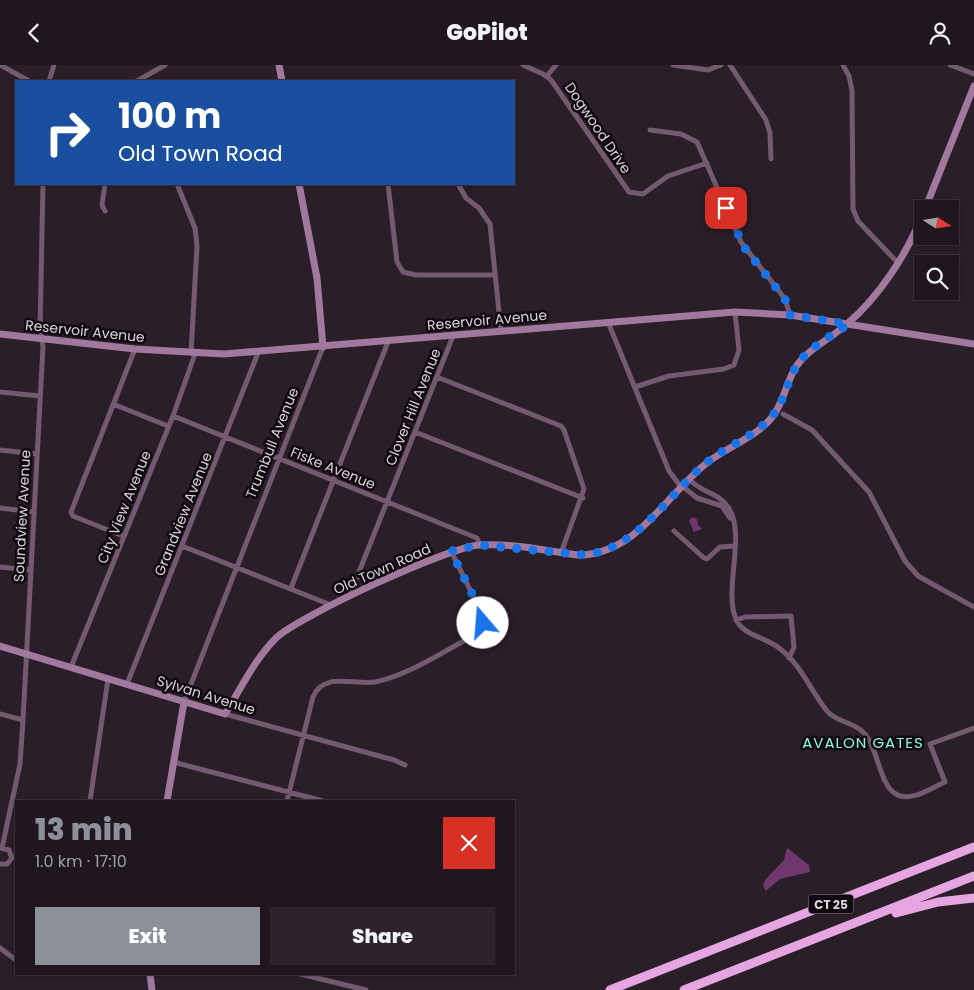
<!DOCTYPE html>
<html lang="en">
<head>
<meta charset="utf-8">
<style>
  body { margin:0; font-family:Poppins,sans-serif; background:#2d232c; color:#f1f3f6; height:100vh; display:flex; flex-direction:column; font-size:19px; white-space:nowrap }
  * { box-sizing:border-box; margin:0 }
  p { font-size:16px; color:#a29fa4 }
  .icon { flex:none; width:28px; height:28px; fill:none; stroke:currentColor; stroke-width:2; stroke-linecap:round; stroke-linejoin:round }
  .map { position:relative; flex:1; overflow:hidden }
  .details { position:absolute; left:15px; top:735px; width:500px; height:175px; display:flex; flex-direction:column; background:#20161f; border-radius:0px; box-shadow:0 1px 4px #0004,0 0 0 1px #3d353d }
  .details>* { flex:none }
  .top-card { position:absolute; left:15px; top:15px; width:500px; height:105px; border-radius:0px; box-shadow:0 1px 4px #0004,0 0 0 1px #3d353d; background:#1a4fa0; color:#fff; overflow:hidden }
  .needle { width:32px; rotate:102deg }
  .buttons { position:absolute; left:914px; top:135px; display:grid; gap:10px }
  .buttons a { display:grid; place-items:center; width:45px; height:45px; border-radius:0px; background:#20161f; box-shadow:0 1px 4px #0004,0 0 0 1px #3d353d; font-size:25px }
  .pin { position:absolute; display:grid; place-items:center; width:42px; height:42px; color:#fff; margin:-21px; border-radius:10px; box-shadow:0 2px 8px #0006 }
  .me { position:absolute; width:55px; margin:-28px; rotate:342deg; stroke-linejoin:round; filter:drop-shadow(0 0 4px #0008) }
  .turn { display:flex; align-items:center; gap:18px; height:105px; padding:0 20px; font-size:22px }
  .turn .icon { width:65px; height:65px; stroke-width:2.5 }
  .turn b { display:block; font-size:35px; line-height:42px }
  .round { display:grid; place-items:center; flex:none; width:52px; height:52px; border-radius:0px; background:#2d232c }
  .headline { display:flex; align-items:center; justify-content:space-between; height:85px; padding:0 20px }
  h1 { font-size:30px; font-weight:800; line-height:38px; color:#8c9099 }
  .primary-button { display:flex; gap:10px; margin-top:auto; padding:10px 20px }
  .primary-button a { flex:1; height:58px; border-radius:0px; background:#8c9099; color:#fff; font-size:20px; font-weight:800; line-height:58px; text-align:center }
  .primary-button a+a { background:#2d232c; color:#f1f3f6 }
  header { display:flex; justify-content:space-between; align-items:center; height:65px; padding:0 20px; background:#20161f; font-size:22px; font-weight:800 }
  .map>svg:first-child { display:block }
</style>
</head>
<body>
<header><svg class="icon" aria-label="back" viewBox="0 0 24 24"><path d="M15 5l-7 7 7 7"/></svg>GoPilot<svg class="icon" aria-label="person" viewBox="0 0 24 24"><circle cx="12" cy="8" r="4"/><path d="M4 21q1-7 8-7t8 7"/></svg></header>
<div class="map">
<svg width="974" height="925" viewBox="0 0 974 925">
  <rect width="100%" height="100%" fill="#2a1e29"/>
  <path fill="#6f376d" d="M 692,452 L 697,454 L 698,460 L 702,464 L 694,467 L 689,456 Z
    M 787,783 L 809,800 L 810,807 L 780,814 L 766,826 L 763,821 L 765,815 L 784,795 Z"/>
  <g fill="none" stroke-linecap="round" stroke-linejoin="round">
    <path stroke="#735a71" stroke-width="5" d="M 0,0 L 29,16
      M 523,0 L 543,9 L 551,15 L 629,127 L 643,129 L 668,111 L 707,98
      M 673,0 L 708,5 L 721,0
      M 730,0 L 766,55 L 770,68 L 771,94
      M 843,0 L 849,11 L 852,26 L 853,144 L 858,156 L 898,198
      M 950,0 L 974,9
      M 547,11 L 556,0
      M 49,16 L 54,0
      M 137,16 L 165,0
      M 650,65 L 681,69 L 697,77 L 741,177 L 785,234 L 790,250
      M 177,119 L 195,163 L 197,181 L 191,288
      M 388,119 L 397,197 L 403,207 L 416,210 L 495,210
      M 458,119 L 466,133 L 479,143 L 490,159 L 501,267
      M 105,146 L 102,140 L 105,119
      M 608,257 L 669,406 L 681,422
      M 437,312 L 561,361 L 564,365 L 584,424 L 561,488
      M 635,322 L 669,311 L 724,304 L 734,300 L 739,285 L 735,247
      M 0,327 L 40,331
      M 113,339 L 168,361
      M 783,349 L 812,365 L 869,427 L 905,496 L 918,511 L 974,542
      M 173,351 L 477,473 L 480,480
      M 415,367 L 583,433
      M 0,385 L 37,389
      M 689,414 C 700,427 719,428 728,442 C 747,468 723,525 736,554 C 743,571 766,572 779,583 C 801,599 810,625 827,646 C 836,657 853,657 863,667 C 878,681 879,720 896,729 C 910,738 931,723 945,717 L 930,679 L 974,663
      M 682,421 L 697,433 L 722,441 L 730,453
      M 0,443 L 34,447
      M 674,466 L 704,493 L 707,494 L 720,482 L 734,481
      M 123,471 L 73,451 L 71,447 L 135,284
      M 182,481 L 331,540
      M 0,502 L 30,505
      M 291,523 L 388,277
      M 349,532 L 453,271
      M 736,555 L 745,552 L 791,551 L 794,582 L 789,593
      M 71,602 L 173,351 L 195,289
      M 127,619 L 258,288
      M 184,637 L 323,282
      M 0,649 L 23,655
      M 225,649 L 394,695 L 405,700
      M 173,697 L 323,736
      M 90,736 L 108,614
      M 287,736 L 313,632 C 323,607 353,620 375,617 C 407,611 444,586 473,571 L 481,563 L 482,549 L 451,486
      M 2,783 L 20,699 L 23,655 L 43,281 L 40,265 L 43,119
      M 0,799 L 7,799 L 12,793 L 9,785 L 0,783
      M 0,883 L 16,895
      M 300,909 L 366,925"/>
    <path stroke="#a1789e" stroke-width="7" d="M 279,0 L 282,16
      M 299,119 L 317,213 L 323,282
      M 925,144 L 974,21
      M 0,269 L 135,284 L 224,289 L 735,247 L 790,250 L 974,279
      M 0,581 L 225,649 C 241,623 255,594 276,573 C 299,551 450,481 480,480 C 513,478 546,486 579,490 C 638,489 666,429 708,397 C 729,381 761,370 775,348 C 786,331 788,309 802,294 C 815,280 833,272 847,259 C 878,233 908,188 922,150
      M 167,736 L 184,637
      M 150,909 L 152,925"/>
    <path stroke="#e4a5e0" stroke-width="9" d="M 896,848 L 938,837 L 974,833
      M 610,925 L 974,782
      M 684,925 L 974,811"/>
  </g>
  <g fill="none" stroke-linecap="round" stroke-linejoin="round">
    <path stroke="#1a73e8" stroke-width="9" stroke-dasharray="0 16.2" d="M 483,558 L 482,549 L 451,486 L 480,480 L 586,490 C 639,482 667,431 705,399 C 726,381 755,372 773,350 C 784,337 787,317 796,302 C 807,283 831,272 848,259 L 790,250 L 785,234 L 744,182 L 726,143"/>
  </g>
  <g text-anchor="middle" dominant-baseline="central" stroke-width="5" stroke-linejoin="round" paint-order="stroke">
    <rect fill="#100a0f" stroke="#a0979e" stroke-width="1" x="808.5" y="829.5" width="45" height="19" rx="4"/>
    <g font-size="12" font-weight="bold" fill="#ddd4dc">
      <text x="831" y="839">CT 25</text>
    </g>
    <g font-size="14" fill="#ddd4dc" stroke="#100a0f">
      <text transform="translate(598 63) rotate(56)">Dogwood Drive</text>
      <text transform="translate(487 255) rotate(-5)">Reservoir Avenue</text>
      <text transform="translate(85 266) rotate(6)">Reservoir Avenue</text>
      <text transform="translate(413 342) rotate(-68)">Clover Hill Avenue</text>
      <text transform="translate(272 378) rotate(-68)">Trumbull Avenue</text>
      <text transform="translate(333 403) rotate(22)">Fiske Avenue</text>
      <text transform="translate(124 442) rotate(-68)">City View Avenue</text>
      <text transform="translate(183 449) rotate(-68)">Grandview Avenue</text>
      <text transform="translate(22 451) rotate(-87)">Soundview Avenue</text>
      <text transform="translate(382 504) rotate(-24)">Old Town Road</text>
      <text transform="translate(206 630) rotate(17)">Sylvan Avenue</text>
    </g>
    <g font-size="15" letter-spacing="1" fill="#91f6e0" stroke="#100a0f">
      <text x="863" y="677">AVALON GATES</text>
    </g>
  </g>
</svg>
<div class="buttons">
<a><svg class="needle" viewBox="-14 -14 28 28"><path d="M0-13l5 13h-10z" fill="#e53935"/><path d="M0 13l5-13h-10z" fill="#a29fa4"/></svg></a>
<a><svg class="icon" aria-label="search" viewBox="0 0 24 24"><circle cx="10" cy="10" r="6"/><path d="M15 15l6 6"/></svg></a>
</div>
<div class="pin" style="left:726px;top:143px;background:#d93025"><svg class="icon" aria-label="arrive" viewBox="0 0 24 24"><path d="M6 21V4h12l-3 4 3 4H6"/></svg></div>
<svg class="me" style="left:483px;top:558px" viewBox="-20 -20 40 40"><circle r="19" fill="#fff"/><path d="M0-13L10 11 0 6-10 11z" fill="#1a73e8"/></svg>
<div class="top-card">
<div class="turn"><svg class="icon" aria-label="right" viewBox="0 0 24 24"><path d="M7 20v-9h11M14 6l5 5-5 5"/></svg><div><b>100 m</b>Old Town Road</div></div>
</div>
<section class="details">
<div class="headline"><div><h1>13 min</h1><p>1.0 km · 17:10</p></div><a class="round" style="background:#d93025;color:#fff"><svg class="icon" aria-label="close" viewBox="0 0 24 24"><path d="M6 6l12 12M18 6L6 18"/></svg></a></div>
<div class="primary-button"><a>Exit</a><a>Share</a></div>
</section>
</div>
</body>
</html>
